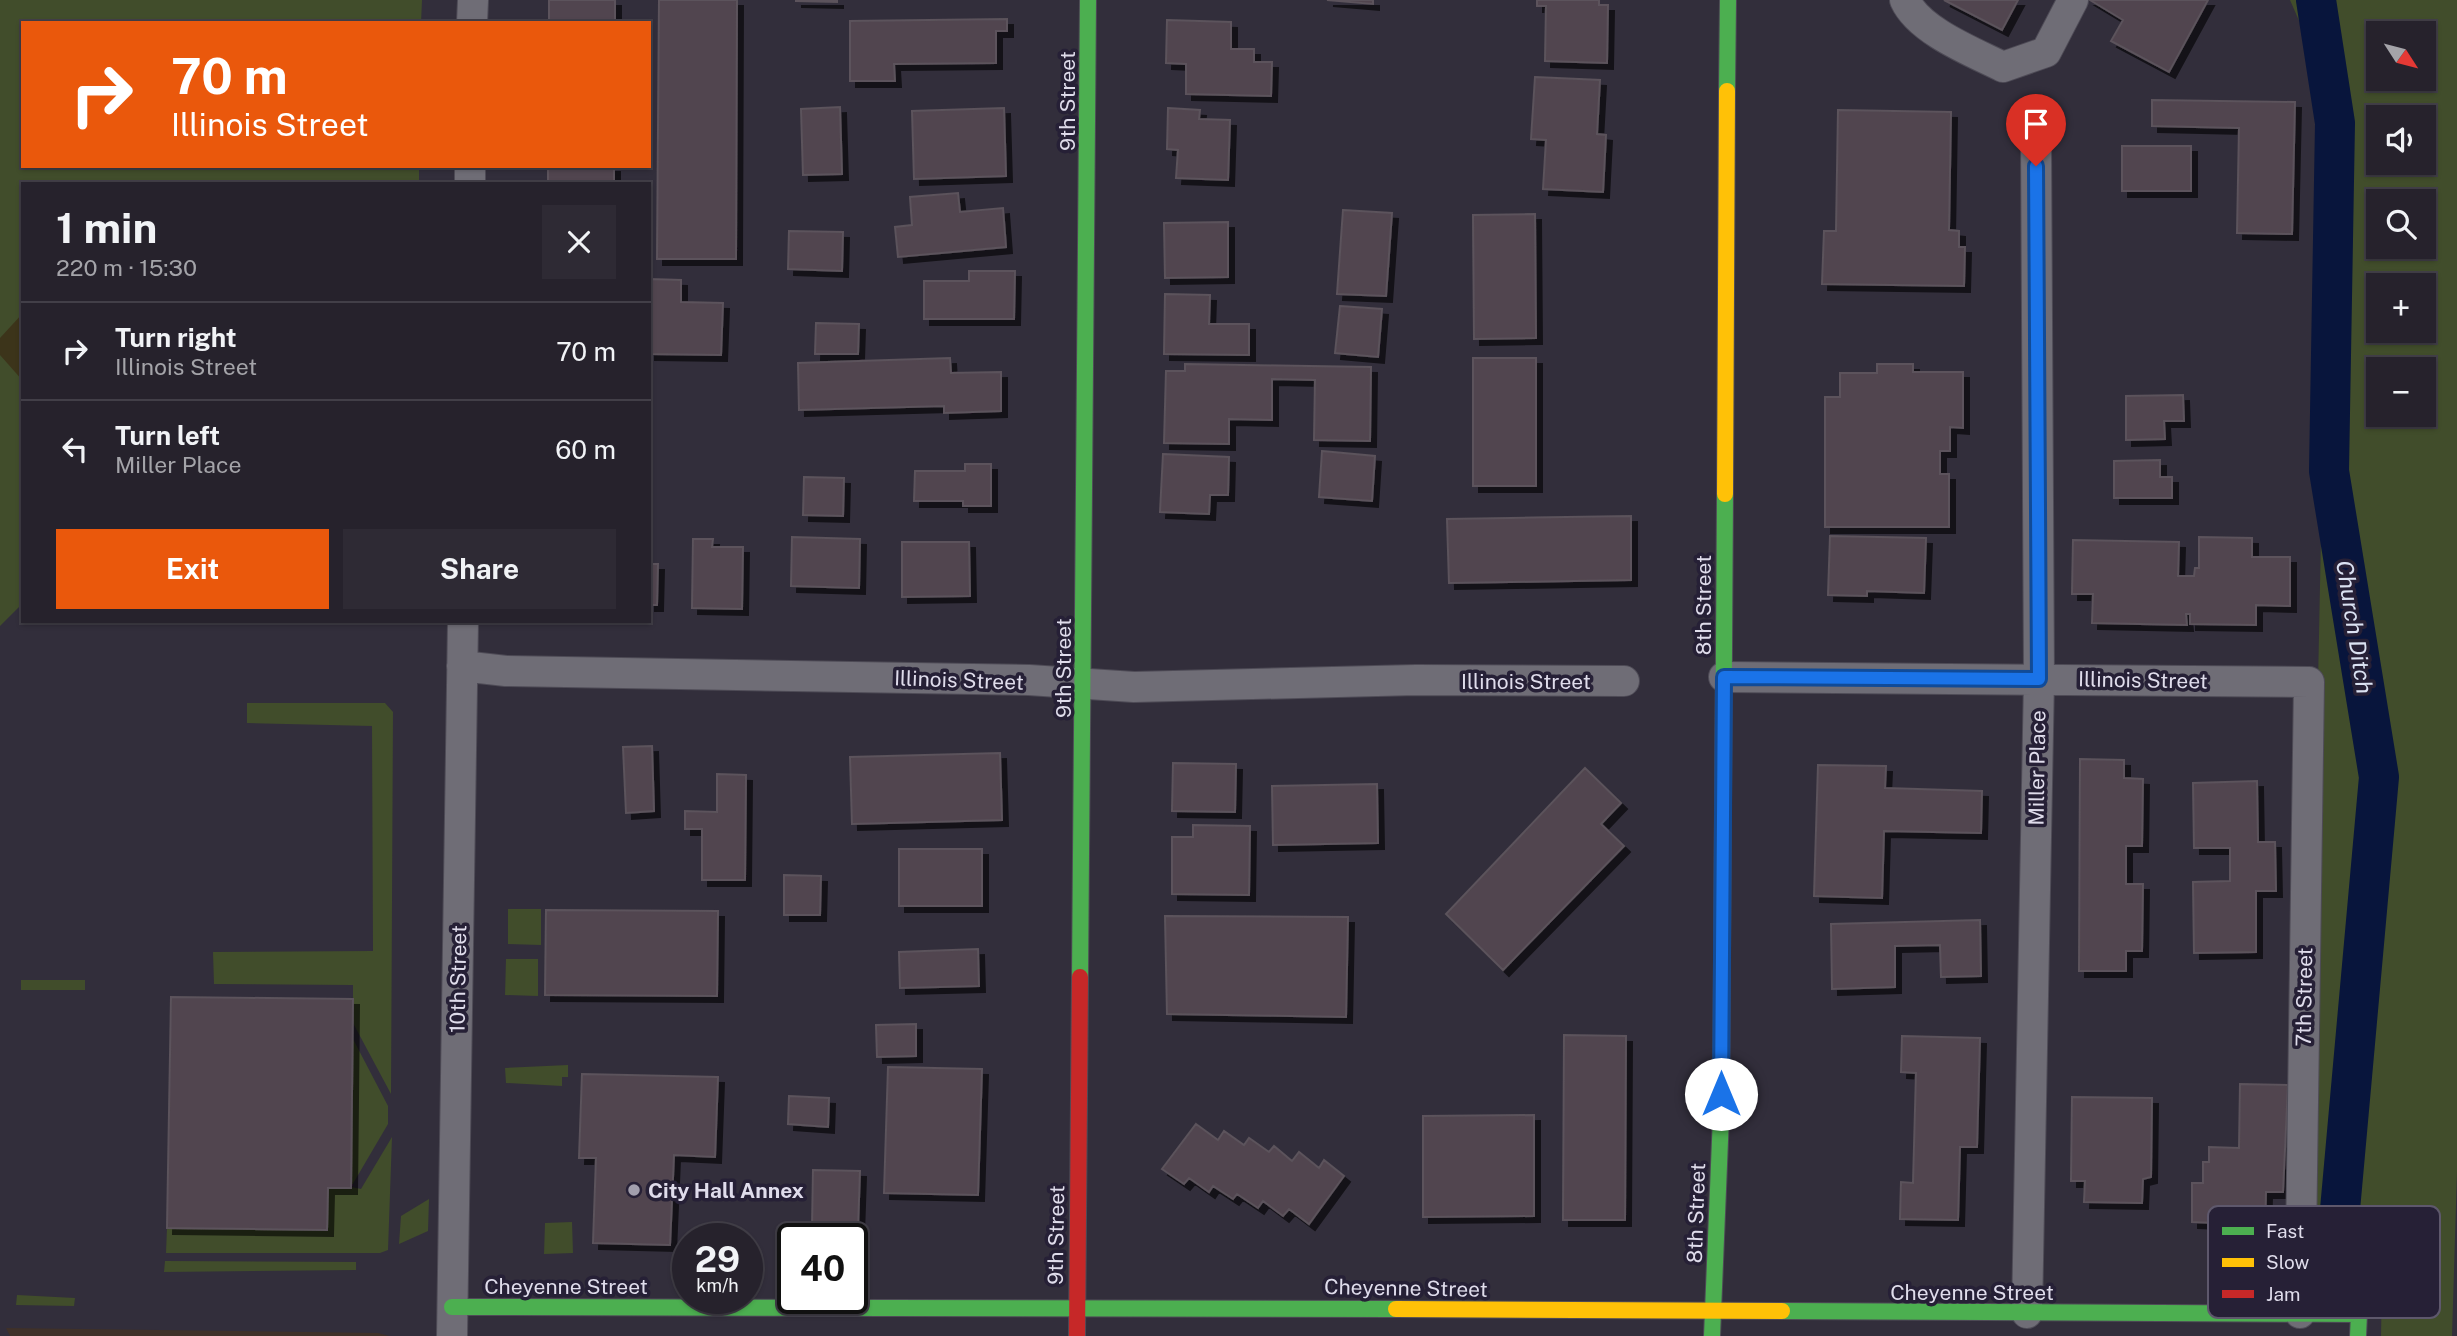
<!DOCTYPE html>
<html lang="en">
<head>
<meta charset="utf-8">
<style>
  body { margin:0; font-family:"Public Sans",sans-serif; background:#2e2a34; color:#f1f3f6; height:100vh; display:flex; flex-direction:column; font-size:26px; white-space:nowrap }
  * { box-sizing:border-box; margin:0 }
  p { font-size:23px; color:#a4a4a9 }
  .icon { flex:none; width:38px; height:38px; fill:none; stroke:currentColor; stroke-width:2; stroke-linecap:round; stroke-linejoin:round }
  .map { position:relative; flex:1; overflow:hidden }
  .drawer { position:absolute; left:21px; top:182px; width:630px; height:441px; display:flex; flex-direction:column; background:#26222c; border-radius:0px; box-shadow:0 2px 5px #0004,0 0 0 2px #423f48 }
  .drawer>* { flex:none }
  .guide { position:absolute; left:21px; top:21px; width:630px; height:147px; border-radius:0px; box-shadow:0 2px 5px #0004,0 0 0 2px #423f48; background:#ea580c; color:#fff; overflow:hidden }
  .needle { width:46px; rotate:126deg }
  .fabs { position:absolute; left:2366px; top:21px; display:grid; gap:14px }
  .fabs a { display:grid; place-items:center; width:70px; height:70px; border-radius:0px; background:#26222c; box-shadow:0 2px 5px #0004,0 0 0 2px #423f48; font-size:35px }
  .speed { position:absolute; left:672px; top:1223px; display:flex; gap:14px; font-size:35px; font-weight:700; text-align:center }
  .speed>* { display:grid; place-content:center; width:91px; height:91px; border-radius:50%; background:#26222c; box-shadow:0 2px 5px #0004,0 0 0 2px #423f48; line-height:1 }
  .speed small { font-size:18px; font-weight:400 }
  .speed .limit { border:4px solid #111; border-radius:10px; background:#fff; color:#111 }
  .pin { position:absolute; display:grid; place-items:center; width:60px; height:60px; color:#fff; margin:-72px -30px; border-radius:50% 50% 50% 0; rotate:-45deg; box-shadow:0 0 7px #0007 }
  .pin .icon { rotate:45deg }
  .me { position:absolute; width:77px; margin:-38px; rotate:0deg; stroke-linejoin:round; filter:drop-shadow(0 0 5px #0008) }
  .turn { display:flex; align-items:center; gap:24px; height:147px; padding:0 35px; font-size:32px }
  .turn .icon { width:91px; height:91px; stroke-width:2.5 }
  .turn b { display:block; font-size:49px; line-height:60px }
  .round { display:grid; place-items:center; flex:none; width:74px; height:74px; border-radius:0px; background:#2e2a34 }
  .summary { display:flex; align-items:center; justify-content:space-between; height:119px; padding:0 35px }
  h1 { font-size:42px; font-weight:700; line-height:52px }
  .cta { display:flex; gap:14px; margin-top:auto; padding:14px 35px }
  .cta a { flex:1; height:80px; border-radius:0px; background:#ea580c; color:#fff; font-size:28px; font-weight:700; line-height:80px; text-align:center }
  .cta a+a { background:#2e2a34; color:#f1f3f6 }
  ul { padding:0; list-style:none }
  li { display:flex; align-items:center; gap:21px; height:98px; padding:0 35px; border-top:2px solid #423f48 }
  li div { flex:1 }
  li b { display:block; font-size:26px }
  li em { font-style:normal }
  .map>svg:first-child { display:block }
</style>
</head>
<body>
<div class="map">
<svg width="2457" height="1336" viewBox="0 0 2457 1336">
  <defs>
    <filter id="shadow"><feDropShadow dx="6" dy="6" stdDeviation="0" flood-color="#0009"/></filter>
  </defs>
  <rect width="100%" height="100%" fill="#322e3b"/>
  <path fill="#3f3129" d="M 6,1328 L 378,1333 L 389,1336 L 10,1336 Z"/>
  <path fill="#414d2b" fill-rule="evenodd" d="M 0,0 L 422,0 L 421,23 L 23,23 L 23,166 L 419,166 L 419,184 L 23,184 L 23,603 L 0,626 Z
    M 2290,0 L 2457,0 L 2457,1172 L 2452,1336 L 2381,1336 L 2382,1281 L 2306,1277 L 2330,92 ZM 2378,33 L 2424,33 L 2424,79 L 2378,79 ZM 2378,117 L 2424,117 L 2424,163 L 2378,163 ZM 2378,201 L 2424,201 L 2424,247 L 2378,247 ZM 2378,285 L 2424,285 L 2424,331 L 2378,331 ZM 2378,369 L 2424,369 L 2424,415 L 2378,415 Z
    M 247,703 L 385,703 L 393,712 L 391,1094 L 353,1023 L 353,985 L 214,984 L 213,952 L 373,951 L 372,726 L 247,723 Z
    M 508,909 L 541,909 L 541,945 L 508,944 Z
    M 506,959 L 538,959 L 538,996 L 505,995 Z
    M 21,980 L 85,980 L 85,990 L 21,990 Z
    M 353,1039 L 388,1106 L 388,1124 L 351,1187 L 361,1189 L 392,1137 L 388,1250 L 380,1253 L 166,1253 L 167,1228 L 327,1230 L 328,1188 L 351,1187 Z
    M 568,1065 L 568,1077 L 562,1077 L 562,1086 L 506,1083 L 505,1068 Z
    M 429,1199 L 428,1231 L 399,1244 L 401,1216 Z
    M 572,1222 L 573,1253 L 544,1254 L 545,1223 Z
    M 165,1261 L 356,1262 L 356,1270 L 164,1272 Z
    M 17,1295 L 75,1298 L 74,1306 L 16,1305 Z"/>
  <path fill="#3c341a" d="M 23,313 L 23,381 L 0,355 L 0,338 Z"/>
  <g fill="none" stroke-linecap="round" stroke-linejoin="round">
    <path stroke="#08153c" stroke-width="40" d="M 2316,0 L 2335,123 L 2329,471 L 2379,777 L 2336,1254"/>
  </g>
  <path fill="#51454f" stroke="#5b535b" stroke-width="2" filter="url(#shadow)" d="M 549,0 L 615,0 L 615,23 L 549,23 Z
    M 659,0 L 737,0 L 736,259 L 657,259 Z
    M 796,0 L 837,0 L 837,2 L 796,1 Z
    M 1327,0 L 1373,0 L 1373,4 Z
    M 1537,0 L 1599,0 L 1599,5 L 1608,5 L 1607,63 L 1545,61 L 1546,6 L 1537,6 Z
    M 1944,0 L 2018,0 L 2002,30 Z
    M 2090,0 L 2208,0 L 2169,72 L 2111,41 L 2123,20 Z
    M 1007,19 L 1007,31 L 996,31 L 996,63 L 894,64 L 895,81 L 850,81 L 850,21 Z
    M 1167,20 L 1231,22 L 1231,49 L 1254,49 L 1254,62 L 1272,62 L 1271,96 L 1186,94 L 1186,64 L 1166,63 Z
    M 1535,77 L 1600,80 L 1597,134 L 1606,135 L 1603,192 L 1543,189 L 1546,140 L 1531,139 Z
    M 2152,100 L 2295,102 L 2292,234 L 2237,233 L 2239,128 L 2152,126 Z
    M 840,107 L 842,174 L 803,175 L 801,109 Z
    M 1004,108 L 1006,176 L 914,179 L 912,111 Z
    M 1168,108 L 1200,110 L 1199,119 L 1230,120 L 1228,180 L 1176,178 L 1178,150 L 1167,149 Z
    M 1838,110 L 1951,112 L 1949,230 L 1959,231 L 1959,247 L 1965,247 L 1964,286 L 1822,284 L 1824,231 L 1836,231 Z
    M 2122,146 L 2191,146 L 2191,191 L 2122,191 Z
    M 548,166 L 614,166 L 614,184 L 548,184 Z
    M 958,193 L 960,212 L 1003,208 L 1006,247 L 898,257 L 895,227 L 912,225 L 910,197 Z
    M 1343,210 L 1392,213 L 1386,296 L 1337,294 Z
    M 1535,214 L 1536,338 L 1474,339 L 1473,215 Z
    M 1228,222 L 1228,277 L 1165,278 L 1164,223 Z
    M 789,231 L 843,232 L 842,271 L 788,269 Z
    M 969,271 L 1015,271 L 1014,319 L 924,319 L 924,281 L 969,281 Z
    M 649,279 L 681,280 L 681,302 L 723,303 L 721,355 L 649,354 Z
    M 1165,294 L 1210,295 L 1209,324 L 1249,324 L 1249,355 L 1164,354 Z
    M 1340,306 L 1382,309 L 1378,357 L 1335,353 Z
    M 816,323 L 859,324 L 858,354 L 815,354 Z
    M 950,358 L 951,373 L 1001,372 L 1001,411 L 944,413 L 944,406 L 799,410 L 798,363 Z
    M 1473,358 L 1536,358 L 1536,486 L 1473,486 Z
    M 1185,364 L 1371,367 L 1370,441 L 1314,440 L 1315,380 L 1272,379 L 1272,420 L 1229,419 L 1229,444 L 1164,443 L 1166,371 L 1185,371 Z
    M 1877,364 L 1913,364 L 1913,372 L 1963,372 L 1963,428 L 1950,427 L 1950,451 L 1940,451 L 1940,474 L 1949,474 L 1949,527 L 1825,527 L 1825,397 L 1840,397 L 1840,373 L 1877,373 Z
    M 2183,395 L 2184,421 L 2164,421 L 2165,439 L 2126,440 L 2126,396 Z
    M 1322,451 L 1375,456 L 1372,501 L 1319,497 Z
    M 1163,454 L 1229,457 L 1228,495 L 1210,495 L 1209,514 L 1160,512 Z
    M 2160,460 L 2160,477 L 2172,477 L 2172,498 L 2114,498 L 2114,461 Z
    M 965,464 L 991,464 L 991,506 L 963,506 L 963,501 L 914,501 L 915,471 L 965,471 Z
    M 804,477 L 844,478 L 843,516 L 803,515 Z
    M 1631,516 L 1631,580 L 1449,583 L 1447,519 Z
    M 1830,536 L 1926,538 L 1924,593 L 1867,591 L 1867,596 L 1828,595 Z
    M 792,537 L 860,539 L 859,588 L 791,586 Z
    M 2199,537 L 2252,538 L 2252,557 L 2290,557 L 2290,606 L 2256,605 L 2256,625 L 2190,624 L 2190,614 L 2186,614 L 2187,625 L 2092,623 L 2093,594 L 2072,594 L 2073,540 L 2179,542 L 2178,576 L 2194,576 L 2195,568 L 2199,568 Z
    M 693,539 L 713,539 L 712,547 L 743,547 L 742,609 L 692,608 Z
    M 902,542 L 969,542 L 970,596 L 902,597 Z
    M 649,564 L 658,564 L 657,605 L 649,605 Z
    M 652,746 L 654,811 L 626,813 L 623,747 Z
    M 1000,753 L 1002,820 L 852,824 L 850,757 Z
    M 2080,759 L 2124,760 L 2124,778 L 2143,779 L 2142,846 L 2126,846 L 2126,884 L 2143,884 L 2142,951 L 2126,951 L 2126,971 L 2079,971 Z
    M 1173,763 L 1236,764 L 1235,812 L 1172,811 Z
    M 1818,765 L 1886,766 L 1885,788 L 1982,791 L 1981,833 L 1884,831 L 1882,898 L 1814,896 Z
    M 1585,768 L 1621,803 L 1601,824 L 1624,846 L 1503,970 L 1446,914 Z
    M 717,774 L 746,775 L 745,880 L 702,880 L 702,829 L 685,829 L 685,811 L 717,812 Z
    M 2257,781 L 2258,842 L 2275,842 L 2276,891 L 2256,891 L 2256,952 L 2194,953 L 2193,882 L 2230,881 L 2230,848 L 2194,848 L 2193,783 Z
    M 1377,784 L 1378,843 L 1273,845 L 1272,786 Z
    M 1193,825 L 1250,826 L 1249,895 L 1172,894 L 1172,837 L 1193,837 Z
    M 899,849 L 982,849 L 982,906 L 899,906 Z
    M 784,875 L 821,876 L 820,915 L 784,915 Z
    M 546,910 L 718,911 L 717,996 L 545,995 Z
    M 1165,916 L 1348,917 L 1346,1017 L 1167,1014 Z
    M 1980,920 L 1981,976 L 1941,977 L 1940,945 L 1895,946 L 1895,987 L 1832,989 L 1831,924 Z
    M 978,949 L 979,986 L 900,988 L 899,952 Z
    M 171,997 L 353,999 L 351,1188 L 328,1188 L 327,1230 L 167,1228 Z
    M 916,1024 L 916,1056 L 877,1057 L 876,1025 Z
    M 1564,1035 L 1626,1036 L 1625,1220 L 1563,1220 Z
    M 1902,1036 L 1980,1038 L 1977,1147 L 1960,1147 L 1958,1220 L 1900,1219 L 1901,1182 L 1913,1183 L 1916,1073 L 1901,1072 Z
    M 888,1067 L 982,1069 L 978,1195 L 884,1193 Z
    M 582,1074 L 718,1077 L 715,1157 L 674,1155 L 670,1245 L 593,1243 L 596,1158 L 579,1158 Z
    M 2240,1084 L 2288,1085 L 2283,1192 L 2266,1192 L 2265,1229 L 2261,1228 L 2261,1239 L 2219,1239 L 2216,1223 L 2192,1222 L 2192,1183 L 2203,1183 L 2203,1162 L 2209,1162 L 2209,1147 L 2239,1148 Z
    M 789,1096 L 829,1098 L 828,1127 L 788,1124 Z
    M 2072,1097 L 2152,1098 L 2151,1177 L 2143,1179 L 2142,1203 L 2084,1202 L 2085,1181 L 2071,1181 Z
    M 1534,1115 L 1534,1216 L 1423,1217 L 1423,1116 Z
    M 1196,1124 L 1218,1140 L 1224,1131 L 1244,1145 L 1249,1138 L 1269,1152 L 1274,1146 L 1292,1161 L 1299,1152 L 1319,1168 L 1324,1160 L 1344,1176 L 1309,1224 L 1289,1209 L 1283,1216 L 1263,1201 L 1258,1208 L 1237,1194 L 1233,1199 L 1213,1186 L 1209,1192 L 1189,1178 L 1184,1184 L 1162,1169 Z
    M 813,1170 L 860,1171 L 858,1228 L 812,1228 Z"/>
  <g fill="none" stroke-linecap="round" stroke-linejoin="round">
    <g stroke="#4e4b56" stroke-width="32">
      <path id="street" d="M 1905,0 C 1919,31 1973,52 2003,67 L 2046,52 L 2073,0
        M 472,23 L 473,0
        M 470,184 L 470,166
        M 462,666 L 506,671 L 1029,680 L 1134,687 L 1416,680 L 1624,681
        M 1724,677 L 2309,682 L 2300,1313
        M 2027,1313 L 2039,679 L 2036,139
        M 452,1336 L 463,621"/>
    </g>
    <g stroke="#4e4b56" stroke-width="18">
      <path id="fast" d="M 1727,91 L 1728,0
        M 1080,977 L 1088,0
        M 452,1307 L 1396,1309
        M 1782,1311 L 2359,1314 L 2358,1336
        M 1712,1336 L 1721,1116 L 1725,494"/>
    </g>
    <g stroke="#4e4b56" stroke-width="18">
      <path id="slow" d="M 1725,494 L 1727,91
        M 1396,1309 L 1782,1311"/>
    </g>
    <g stroke="#4e4b56" stroke-width="18">
      <path id="jam" d="M 1077,1336 L 1080,977"/>
    </g>
    <use href="#street" stroke="#6f6d76" stroke-width="30"/>
    <use href="#fast" stroke="#4caf50" stroke-width="16"/>
    <use href="#slow" stroke="#ffc107" stroke-width="16"/>
    <use href="#jam" stroke="#c62828" stroke-width="16"/>
  </g>
  <g fill="none" stroke-linecap="round" stroke-linejoin="round">
    <g stroke="#114b97" stroke-width="18">
      <path id="route" d="M 1721,1094 L 1724,677 L 2039,679 L 2036,166"/>
    </g>
    <use href="#route" stroke="#1a73e8" stroke-width="12"/>
  </g>
  <circle fill="#a29fad" stroke="#262036" stroke-width="2.5" cx="634" cy="1190" r="7"/>
  <g text-anchor="middle" dominant-baseline="central" stroke-width="7" stroke-linejoin="round" paint-order="stroke">
    <g font-size="21" fill="#dfdceb" stroke="#262036">
      <text transform="translate(1067 101) rotate(-90)">9th Street</text>
      <text transform="translate(1703 605) rotate(-90)">8th Street</text>
      <text transform="translate(1063 668) rotate(-90)">9th Street</text>
      <text transform="translate(959 680) rotate(2)">Illinois Street</text>
      <text transform="translate(2143 680) rotate(1)">Illinois Street</text>
      <text x="1526" y="681">Illinois Street</text>
      <text transform="translate(2037 768) rotate(-89)">Miller Place</text>
      <text transform="translate(458 979) rotate(-89)">10th Street</text>
      <text transform="translate(2304 997) rotate(-89)">7th Street</text>
      <text transform="translate(1696 1213) rotate(-88)">8th Street</text>
      <text transform="translate(1056 1235) rotate(-89)">9th Street</text>
      <text x="566" y="1286">Cheyenne Street</text>
      <text transform="translate(1406 1288) rotate(1)">Cheyenne Street</text>
      <text x="1972" y="1292">Cheyenne Street</text>
    </g>
    <g font-size="21" font-weight="bold" fill="#dfdceb" stroke="#262036" text-anchor="start">
      <text x="648" y="1190">City Hall Annex</text>
    </g>
    <g font-size="23" font-style="italic" fill="#dbe2f2" stroke="#262036">
      <text transform="translate(2355 627) rotate(81)">Church Ditch</text>
    </g>
  </g>
  <rect x="2208" y="1206" width="232" height="112" rx="10" fill="#262036" stroke="#5e586c" stroke-width="2"/>
  <rect x="2222" y="1227" width="32" height="8" fill="#4caf50"/>
  <rect x="2222" y="1258" width="32" height="9" fill="#ffc107"/>
  <rect x="2222" y="1290" width="32" height="8" fill="#c62828"/>
  <g font-size="19" fill="#dfdceb">
    <text x="2266" y="1238">Fast</text>
    <text x="2266" y="1269">Slow</text>
    <text x="2266" y="1301">Jam</text>
  </g>
</svg>
<div class="fabs">
<a><svg class="needle" viewBox="-14 -14 28 28"><path d="M0-13l5 13h-10z" fill="#e53935"/><path d="M0 13l5-13h-10z" fill="#a4a4a9"/></svg></a>
<a><svg class="icon" aria-label="sound" viewBox="0 0 24 24"><path d="M4 9h4l5-4v14l-5-4H4zM17 9q2 3 0 6"/></svg></a>
<a><svg class="icon" aria-label="search" viewBox="0 0 24 24"><circle cx="10" cy="10" r="6"/><path d="M15 15l6 6"/></svg></a>
<a>+</a>
<a>−</a>
</div>
<div class="speed"><div>29<small>km/h</small></div><div class="limit">40</div></div>
<div class="pin" style="left:2036px;top:166px;background:#d93025"><svg class="icon" aria-label="arrive" viewBox="0 0 24 24"><path d="M6 21V4h12l-3 4 3 4H6"/></svg></div>
<svg class="me" style="left:1721px;top:1094px" viewBox="-20 -20 40 40"><circle r="19" fill="#fff"/><path d="M0-13L10 11 0 6-10 11z" fill="#1a73e8"/></svg>
<div class="guide">
<div class="turn"><svg class="icon" aria-label="right" viewBox="0 0 24 24"><path d="M7 20v-9h11M14 6l5 5-5 5"/></svg><div><b>70 m</b>Illinois Street</div></div>
</div>
<section class="drawer">
<div class="summary"><div><h1>1 min</h1><p>220 m · 15:30</p></div><a class="round"><svg class="icon" aria-label="close" viewBox="0 0 24 24"><path d="M6 6l12 12M18 6L6 18"/></svg></a></div>
<ul>
<li><svg class="icon" aria-label="right" viewBox="0 0 24 24"><path d="M7 20v-9h11M14 6l5 5-5 5"/></svg><div><b>Turn right</b><p>Illinois Street</p></div><em>70 m</em></li>
<li><svg class="icon" aria-label="left" viewBox="0 0 24 24"><path d="M17 20v-9H6M10 6l-5 5 5 5"/></svg><div><b>Turn left</b><p>Miller Place</p></div><em>60 m</em></li>
</ul>
<div class="cta"><a>Exit</a><a>Share</a></div>
</section>
</div>
</body>
</html>
